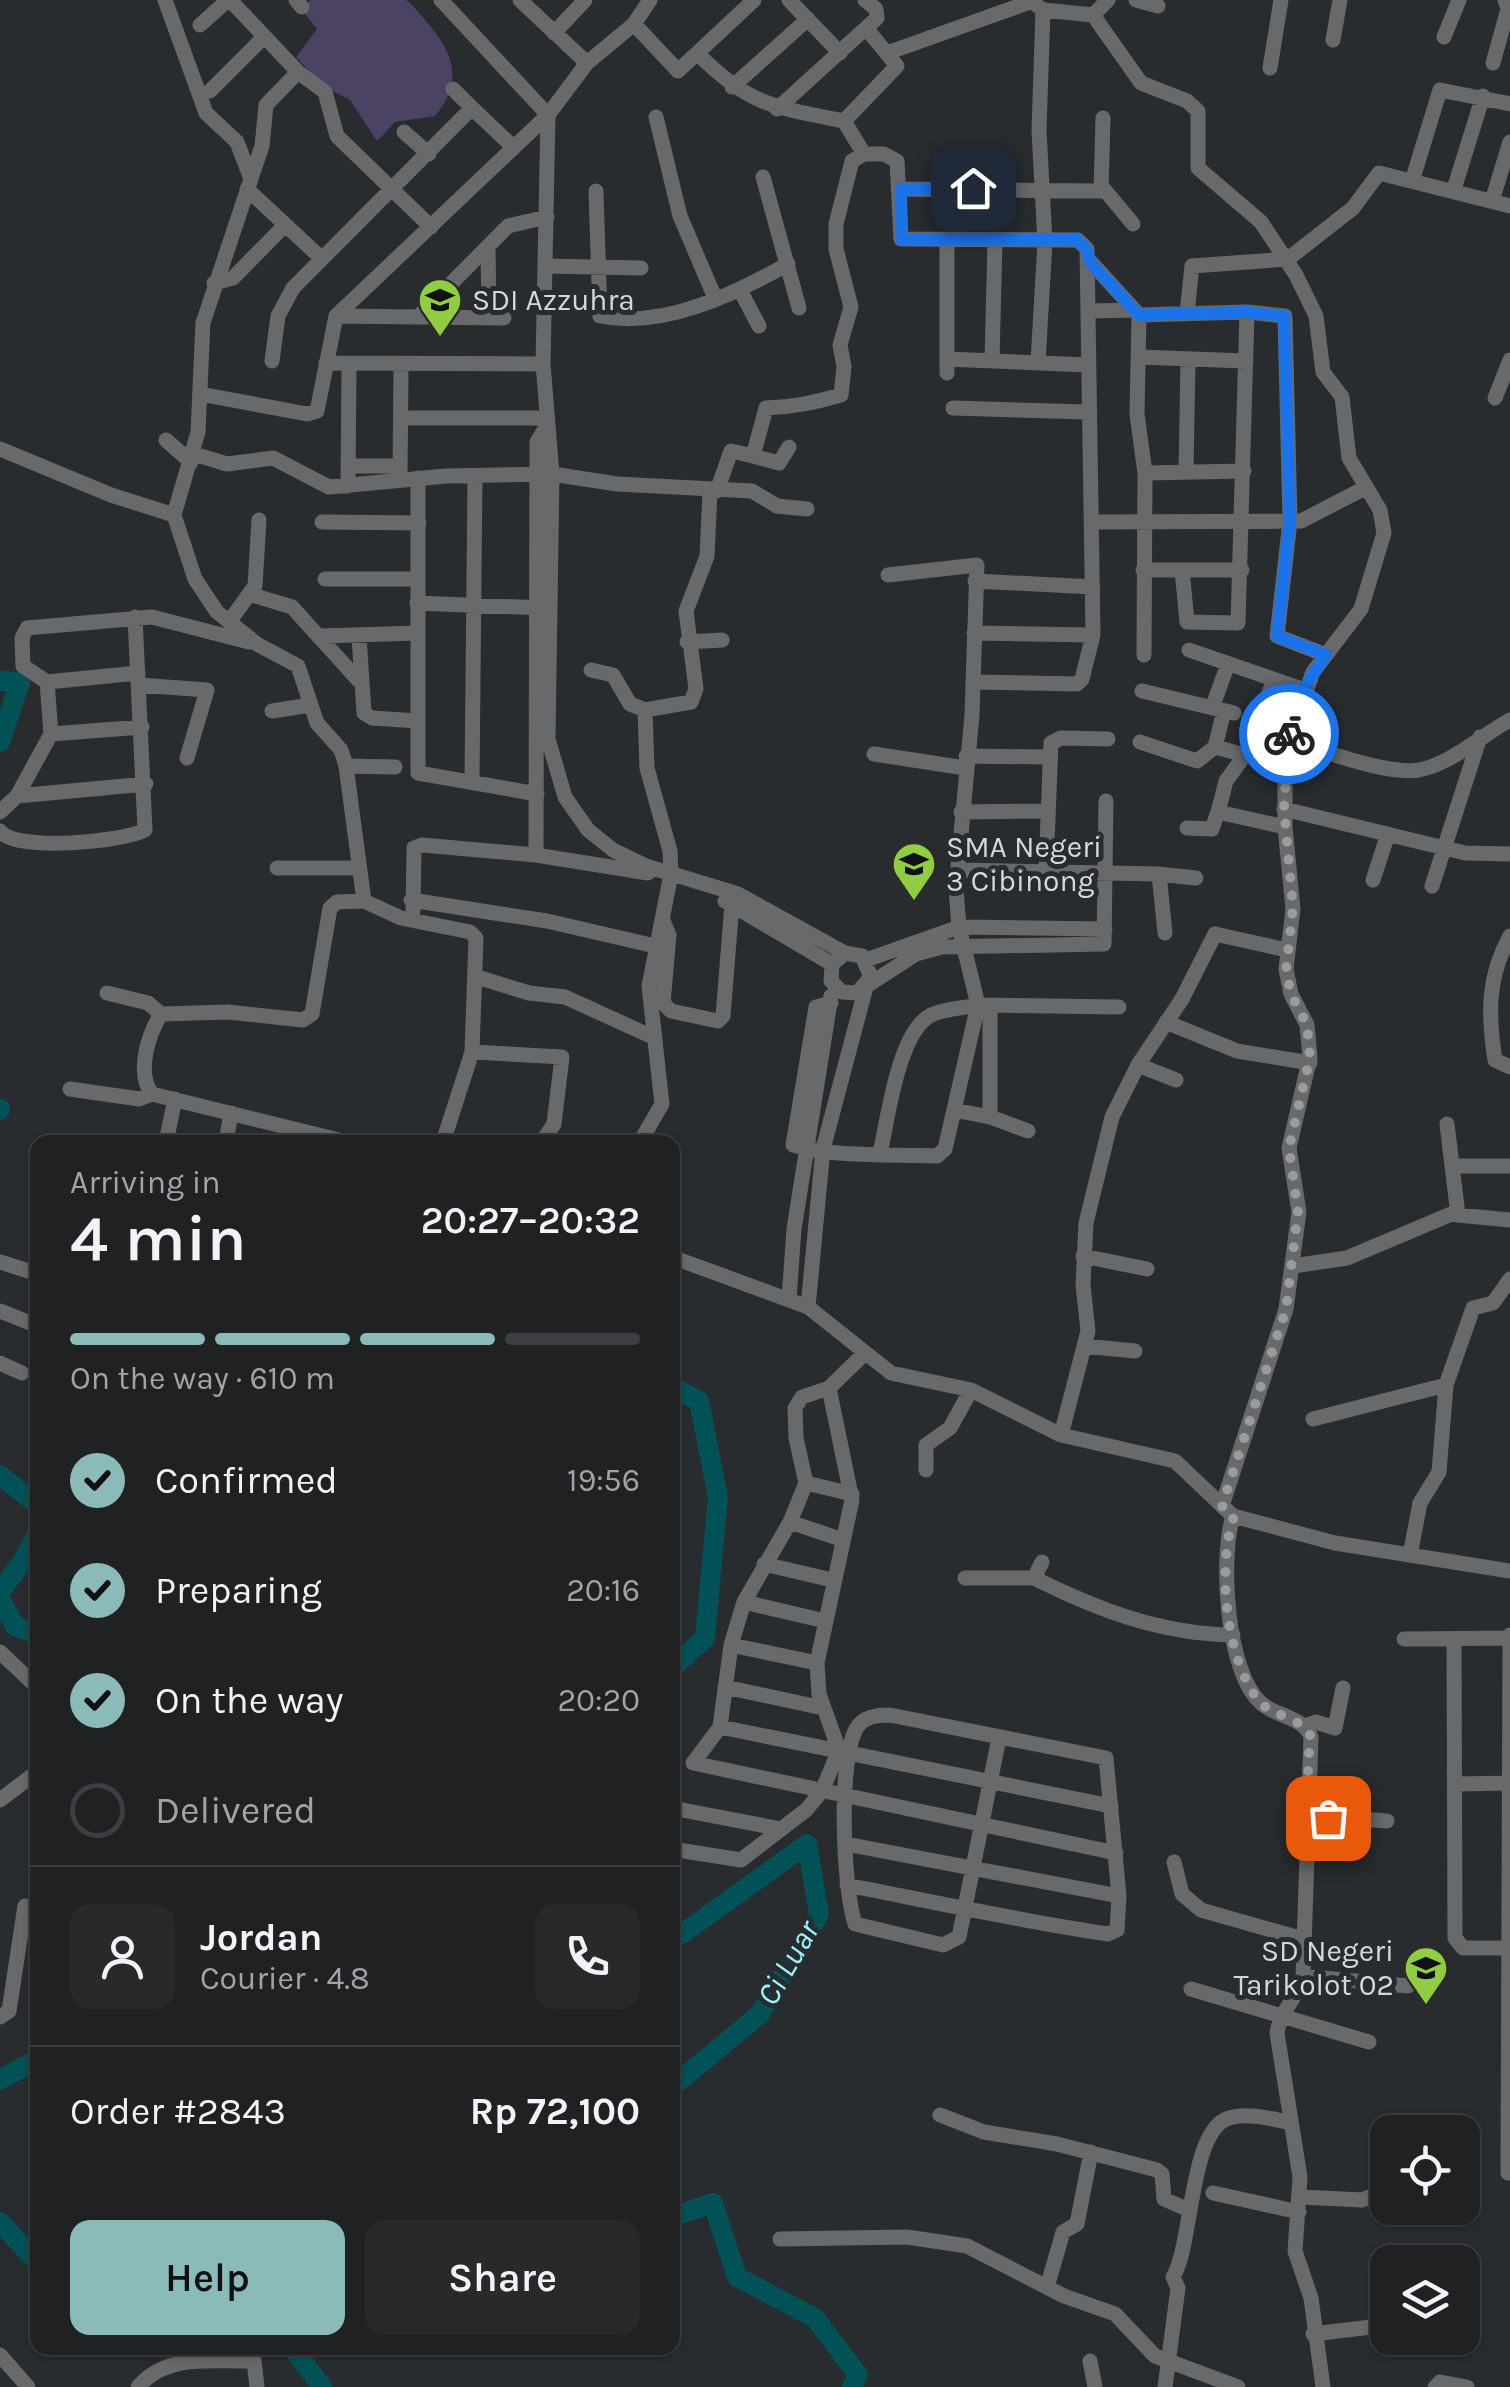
<!DOCTYPE html>
<html lang="en">
<head>
<meta charset="utf-8">
<style>
	:root { --surface:#1f2123; --page:#27292b; --text:#f1f3f6; --muted:#a1a3a6; --line:#3c3e41; --accent:#8bbbb9 }
	body { margin:0; font-family:Karla,sans-serif; background:var(--page); color:var(--text); height:100vh; display:flex; flex-direction:column; font-size:38px; white-space:nowrap }
	* { box-sizing:border-box; margin:0 }
	p { font-size:32px; color:var(--muted) }
	.icon { flex:none; width:55px; height:55px; fill:none; stroke:currentColor; stroke-width:2; stroke-linecap:round; stroke-linejoin:round }
	.map { position:relative; flex:1; overflow:hidden }
	.drawer { position:absolute; left:30px; top:1135px; width:650px; height:1220px; display:flex; flex-direction:column; background:var(--surface); border-radius:20px; box-shadow:0 2px 8px #0004,0 0 0 2px var(--line) }
	.drawer>* { flex:none }
	.tools { position:absolute; left:1370px; top:2115px; display:grid; gap:20px }
	.tools a { display:grid; place-items:center; width:110px; height:110px; border-radius:20px; background:var(--surface); box-shadow:0 2px 8px #0004,0 0 0 2px var(--line); font-size:50px }
	.pin { position:absolute; display:grid; place-items:center; width:85px; height:85px; color:#fff; margin:-42px; border-radius:20px; box-shadow:0 5px 15px #0006 }
	.courier { position:absolute; display:grid; place-items:center; width:100px; height:100px; margin:-50px; border:8px solid #1a73e8; border-radius:50%; background:#fff; color:#222; box-shadow:0 2px 12px #0007 }
	.head em { font-style:normal; font-weight:600 }
	.head div { display:flex; flex-direction:column-reverse }
	.head { display:flex; align-items:center; justify-content:space-between; height:170px; padding:0 40px }
	h1 { font-size:65px; font-weight:600; line-height:75px }
	.bar { display:grid; grid-template-columns:repeat(4,1fr); gap:15px 10px; align-content:center; height:120px; padding:0 40px }
	.bar i { height:12px; border-radius:8px; background:var(--line) }
	.bar .on { background:var(--accent) }
	.bar p { grid-column:span 4 }
	.line { display:flex; align-items:center; gap:25px; padding:0 40px; border-top:2px solid var(--line) }
	.line div { flex:1 }
	.round { display:grid; place-items:center; flex:none; width:105px; height:105px; border-radius:20px; background:var(--page) }
	ol { padding:0 40px; list-style:none }
	li { display:flex; align-items:center; gap:30px; height:110px }
	li p { margin-inline-start:auto }
	li .icon { padding:10px; border-radius:50%; background:var(--accent); color:#111; stroke-width:4 }
	li:last-child { color:var(--muted) }
	li i { width:55px; height:55px; border:5px solid var(--line); border-radius:50% }
	.cta { display:flex; gap:20px; margin-top:auto; padding:20px 40px }
	.cta a { flex:1; height:115px; border-radius:20px; background:var(--accent); color:#111; font-size:40px; font-weight:600; line-height:115px; text-align:center }
	.cta a+a { background:var(--page); color:var(--text) }
	.map>svg:first-child { display:block }
</style>
</head>
<body>
<div class="map">
<svg width="1510" height="2387" viewBox="0 0 1510 2387">
	<rect width="100%" height="100%" fill="#292c2f"/>
	<path fill="#4c4263" d="M311,0H406L412,5C444,41 472,72 435,116L395,122L377,141L350,100L325,87L296,57L317,29L301,9Z"/>
	<g fill="none" stroke-linecap="round" stroke-linejoin="round">
		<path stroke="#005257" stroke-width="20" d="M0,681L20,682L0,742
			M0,1109V1110
			M672,1387L699,1401L718,1497L705,1638L672,1668
			M0,1475L38,1505
			M0,1592L23,1561L38,1532
			M0,1599L15,1626L38,1635
			M672,1928L682,1934L807,1844L819,1914L760,2014L672,2087
			M0,2080L38,2059
			M672,2217L713,2203L737,2277L815,2318L858,2375L852,2387
			M0,2222L38,2263
			M293,2348L322,2387"/>
		<path stroke="#68696b" stroke-width="15" d="M165,0L206,113L237,142L251,179L203,323L198,432L174,515L195,579L217,612L257,644L298,666L317,723L341,750L346,766L364,901L401,918L470,932L476,938L472,1052L443,1142
			M230,0L298,72L325,92L337,136L431,227
			M296,0L302,7
			M441,0L548,115L543,364L552,474L548,739L565,797L588,830L613,850L646,866L738,894L845,953L862,956L871,977L857,993L842,992L831,981L832,964L845,953
			M520,0L587,63
			M789,0L840,53
			M1029,0L1043,10L1093,15L1141,83L1187,101L1198,111V168L1261,222L1296,275L1316,316L1323,372L1342,397L1349,458L1380,510L1384,533L1361,609L1313,672L1285,751V827L1293,909L1286,969L1291,994L1307,1025L1310,1057L1289,1148L1299,1212L1286,1309L1222,1506
			M1136,0L1158,6
			M1093,15L1108,0
			M634,24L650,0
			M200,25L228,0
			M554,33L585,0
			M1444,37L1459,0
			M1333,40L1340,0
			M887,53L1030,2
			M698,54C750,106 774,107 844,121L864,154H884L897,161L901,239L1078,240L1087,249L1093,635L1082,679L1077,684L973,682
			M1493,63L1508,9L1505,0
			M1270,68L1281,0
			M732,87L808,19
			M453,89L472,108
			M210,91L264,37
			M777,109L877,18L876,9L865,0
			M656,117L680,216L715,298
			M844,121L897,66L866,28
			M404,132L429,154
			M763,177L799,308
			M251,178L262,146L266,105L298,72
			M1413,178L1440,90L1510,104
			M1103,188L1133,224
			M247,189L321,258
			M901,189L1101,191L1103,118
			M1454,189L1483,96
			M596,191L600,316C662,329 733,295 788,264
			M1492,201L1510,142
			M488,248L489,318
			M1090,261L1139,315L1247,312L1285,316L1290,521L1277,636L1326,655
			M545,266L641,268
			M214,283L233,278L285,225
			M740,290L759,326
			M1091,311L1133,310
			M1187,313L1192,266L1288,259L1353,208L1379,173L1510,206
			M1139,315L1137,414L1145,473L1144,655
			M336,316L504,318
			M418,317L508,226L547,217
			M1139,357L1246,361
			M947,359L1089,365
			M272,361L278,316L293,288L472,108L512,146
			M992,361L995,241
			M1038,362L1045,242L1039,130L1043,10
			M326,363L543,364
			M947,373V241
			M200,394L307,414L317,411L336,316L548,115L587,63L634,24L678,71L754,0
			M1495,398L1510,360
			M953,408L1087,412
			M401,418H546
			M166,440L191,462
			M0,449L111,495L174,515
			M194,454L227,464L273,458L329,487L446,476L552,474L617,484L752,491L777,506L807,509
			M753,456L779,463L789,447
			M348,466H400
			M1186,472L1188,359
			M1145,473L1244,471
			M418,478V773L537,794
			M400,480L401,365
			M348,486L349,365
			M717,491L731,451L753,456L766,408C795,407 816,402 841,395L844,367L840,345L851,307L836,249V224L852,161L864,154
			M322,522L419,523
			M1094,522L1301,521L1365,488
			M1143,570H1242
			M1182,570L1187,622L1238,623L1247,312
			M888,575L977,565L972,715L956,889L959,927L978,1005L1119,1007
			M325,579H418
			M975,581L1093,587
			M249,594L292,607L361,683
			M417,603L543,608
			M229,622L255,586L259,520
			M974,633L1093,635
			M320,636L418,633
			M359,636L364,713L372,718L418,721
			M687,642L722,640
			M1189,650L1305,690
			M591,670L613,675L630,704L645,710L691,702L696,689L686,611L707,556L710,492
			M47,682L138,673
			M139,685L207,690L187,758
			M1142,691L1234,713
			M1212,708L1228,664
			M272,711L311,705
			M1260,713L1274,681
			M51,734L142,727
			M1287,740C1322,750 1385,775 1419,770C1451,764 1482,735 1510,720
			M1140,742L1197,761L1215,747L1245,755L1254,743L1285,751
			M1215,747L1224,711
			M874,754L965,768
			M966,756L1047,757
			M346,766L395,767
			M472,782L475,476
			M17,796L146,784
			M1284,809L1465,853L1510,854
			M0,812L17,796L51,734L47,682L23,666L22,638L27,628L152,617L249,642
			M961,812L1047,811
			M1218,812L1226,781L1245,755
			M1187,828L1212,829L1218,812L1285,827
			M0,831C15,852 123,842 145,830L135,617
			M536,855L537,442L546,427
			M277,868H359
			M1046,869L1051,743L1061,738L1108,739
			M959,870L1159,874L1165,933
			M1159,874L1196,878
			M1373,880L1388,834
			M1432,886L1480,737
			M411,900L547,921L655,946
			M725,901L832,964
			M413,912L414,848L422,845L536,855L648,873
			M663,921L669,935L663,1003L671,1011L718,1021L723,1016L732,904
			M1510,936C1487,977 1488,1015 1495,1060L1510,1067
			M866,960L959,927L1105,929
			M477,977L529,993L565,997L655,1038
			M868,985L916,954L942,947L1104,944L1106,801
			M107,993L148,1003L161,1014L228,1012L303,1020L312,1014L330,908L337,902L364,901
			M831,1003L816,1007L793,1145C837,1158 891,1154 937,1156L945,1149L978,1005C963,1008 944,1009 931,1015C898,1032 888,1119 880,1153
			M990,1005V1117L1028,1131
			M161,1014C148,1035 136,1073 152,1094L347,1142
			M1166,1022L1237,1051L1310,1063
			M472,1052L562,1057L554,1124L542,1142
			M1138,1065L1176,1080
			M70,1089L139,1099L152,1094
			M954,1110L990,1117
			M1447,1124L1458,1215L1510,1220
			M166,1142L175,1099
			M226,1142L231,1113
			M640,1142L662,1104L649,986L671,874L670,851L647,768L645,710
			M1452,1166H1510
			M1083,1256L1147,1269
			M672,1257L808,1307L891,1373L971,1390L1061,1435L1175,1461L1233,1516L1335,1543L1510,1571
			M0,1262L38,1274
			M1293,1266L1347,1258L1456,1212
			M789,1299L794,1229L831,996
			M808,1307L823,1149L866,987
			M0,1311L38,1326
			M1084,1346L1135,1351
			M0,1363L22,1373
			M829,1388L802,1397L795,1408L796,1438L806,1483L790,1522L744,1602L731,1645L720,1727L693,1763L1116,1853
			M1313,1419L1446,1385
			M1061,1435L1088,1331L1083,1285L1086,1223L1112,1117L1138,1065L1182,999L1215,934L1287,950
			M926,1470V1445L950,1428L971,1390
			M806,1483L852,1494
			M1233,1516C1220,1558 1226,1672 1261,1703C1276,1717 1303,1716 1311,1737L1303,1976C1298,1998 1280,2010 1277,2033L1300,2177L1295,2251L1311,2298L1323,2387
			M790,1522L843,1540
			M1410,1555L1420,1503L1439,1472L1446,1385L1473,1308L1493,1303L1510,1279
			M1042,1562L1034,1578C1098,1610 1161,1634 1233,1635
			M764,1564L832,1580
			M965,1578H1034
			M744,1602L825,1621
			M1404,1639L1510,1638
			M1454,1639L1455,1938L1463,1948H1510
			M731,1645L817,1663
			M0,1652L38,1688
			M725,1687L823,1708
			M1305,1726L1316,1722L1335,1728L1343,1688
			M720,1727L1111,1806
			M1455,1784L1510,1783
			M0,1800L38,1771
			M672,1808L781,1829
			M1306,1815L1387,1821
			M846,1844L1119,1896
			M672,1849L741,1860L806,1810L822,1791L839,1750L819,1694L817,1663L852,1500L829,1388L864,1354
			M1174,1862L1182,1894L1201,1910L1303,1939
			M847,1885C933,1902 1020,1921 1108,1934L1117,1930L1119,1896L1106,1758L890,1715C878,1715 863,1716 856,1729C838,1763 843,1887 855,1924L943,1945L959,1937L999,1738
			M1303,1976L1408,1986
			M1191,1989L1369,2042
			M0,2017L9,2011L25,1906
			M940,2115L984,2132L1057,2144L1157,2170L1162,2174L1164,2199L1189,2210
			M1508,2173L1510,1635
			M1213,2193L1299,2212
			M1301,2197L1362,2200L1384,2191
			M780,2239L907,2237L967,2246L1064,2296L1115,2314L1155,2356L1238,2387
			M1048,2284L1063,2232L1077,2224L1091,2152
			M1313,2334L1388,2325
			M0,2355L28,2387
			M1090,2361L1095,2387
			M138,2387C166,2353 213,2362 254,2361L257,2387
			M1165,2387L1178,2288L1173,2277C1193,2245 1189,2130 1229,2118C1248,2112 1272,2119 1291,2123
			M1435,2387L1440,2382L1467,2387"/>
	</g>
	<g fill="none" stroke-linecap="round" stroke-linejoin="round">
		<path stroke="#999c9e" stroke-width="10" stroke-dasharray="0 18" d="M1289,734L1284,808L1293,908L1286,970L1291,994L1307,1025L1310,1057L1289,1148L1298,1212L1286,1309L1222,1506L1234,1516C1217,1566 1225,1656 1258,1700C1270,1716 1298,1716 1310,1734L1306,1814L1328,1818"/>
		<path stroke="#1a73e8" stroke-width="12" d="M973,188L901,189L902,240H1078L1087,250L1090,262L1139,315L1247,312L1284,316L1290,520L1277,636L1326,655L1306,685L1289,734"/>
	</g>
	<defs>
		<g id="school-pin" transform="scale(2.25)"><path d="M0 17L-7.5 6A9.5 9.5 0 1 1 7.5 6Z" fill="#91cd40" stroke="#292c2f"/><path d="M0-5L7-2L0 1L-7-2ZM-4 1L0 2.5L4 1V4Q0 6-4 4Z" fill="#111"/></g>
	</defs>
	<g fill-rule="evenodd">
		<use href="#school-pin" x="440" y="300"/>
		<use href="#school-pin" x="914" y="864"/>
		<use href="#school-pin" x="1426" y="1968"/>
	</g>
	<g text-anchor="middle" dominant-baseline="central" stroke-width="10" stroke-linejoin="round" paint-order="stroke">
		<g font-size="30" fill="#d5d8da" stroke="#292c2f" text-anchor="start">
			<text x="472" y="300">SDI Azzuhra</text>
			<text x="946" y="847">SMA Negeri<tspan x="946" dy="34">3 Cibinong</tspan></text>
			<text x="1394" y="1951" text-anchor="end">SD Negeri<tspan x="1394" dy="34">Tarikolot 02</tspan></text>
		</g>
		<g font-size="32" font-style="italic" fill="#96f7ff" stroke="#292c2f">
			<text transform="translate(788 1963) rotate(-60)">Ci Luar</text>
		</g>
	</g>
</svg>
<div class="tools">
<a><svg class="icon" aria-label="locate" viewBox="0 0 24 24"><circle cx="12" cy="12" r="6"/><path d="M12 2v4M12 18v4M2 12h4M18 12h4"/></svg></a>
<a><svg class="icon" aria-label="layers" viewBox="0 0 24 24"><path d="M12 4l9 5-9 5-9-5zM3 14l9 5 9-5"/></svg></a>
</div>
<div class="pin" style="left:1328px;top:1818px;background:#ea580c"><svg class="icon" aria-label="bag" viewBox="0 0 24 24"><path d="M5 8h14l-1 12H6zM9 8a3 3 0 0 1 6 0"/></svg></div>
<div class="pin" style="left:973px;top:188px;background:#1f2937"><svg class="icon" aria-label="home" viewBox="0 0 24 24"><path d="M3 11l9-7 9 7M6 9v11h12V9"/></svg></div>
<div class="courier" style="left:1289px;top:734px"><svg class="icon" aria-label="bike" viewBox="0 0 24 24"><circle cx="6" cy="16" r="4"/><circle cx="18" cy="16" r="4"/><path d="M6 16l4-8h5l3 8M10 8l3 8H6M13 5h3"/></svg></div>
<section class="drawer">
<div class="head"><div><h1>4 min</h1><p>Arriving in</p></div><em>20:27–20:32</em></div>
<div class="bar"><i class="on"></i><i class="on"></i><i class="on"></i><i></i><p>On the way · 610 m</p></div>
<ol>
<li><svg class="icon" aria-label="check" viewBox="0 0 24 24"><path d="M5 12l5 5 9-10"/></svg>Confirmed<p>19:56</p></li>
<li><svg class="icon" aria-label="check" viewBox="0 0 24 24"><path d="M5 12l5 5 9-10"/></svg>Preparing<p>20:16</p></li>
<li><svg class="icon" aria-label="check" viewBox="0 0 24 24"><path d="M5 12l5 5 9-10"/></svg>On the way<p>20:20</p></li>
<li><i></i>Delivered</li>
</ol>
<div class="line" style="height:180px"><a class="round"><svg class="icon" aria-label="person" viewBox="0 0 24 24"><circle cx="12" cy="8" r="4"/><path d="M4 21q1-7 8-7t8 7"/></svg></a><div><b>Jordan</b><p>Courier · 4.8</p></div><a class="round"><svg class="icon" aria-label="phone" viewBox="0 0 24 24"><path d="M5 4h4l2 5-3 2q2 4 5 5l2-3 5 2v4C11 20 4 13 5 4z"/></svg></a></div>
<div class="line" style="height:130px"><div>Order #2843</div><b>Rp 72,100</b></div>
<div class="cta"><a>Help</a><a>Share</a></div>
</section>
</div>
</body>
</html>
